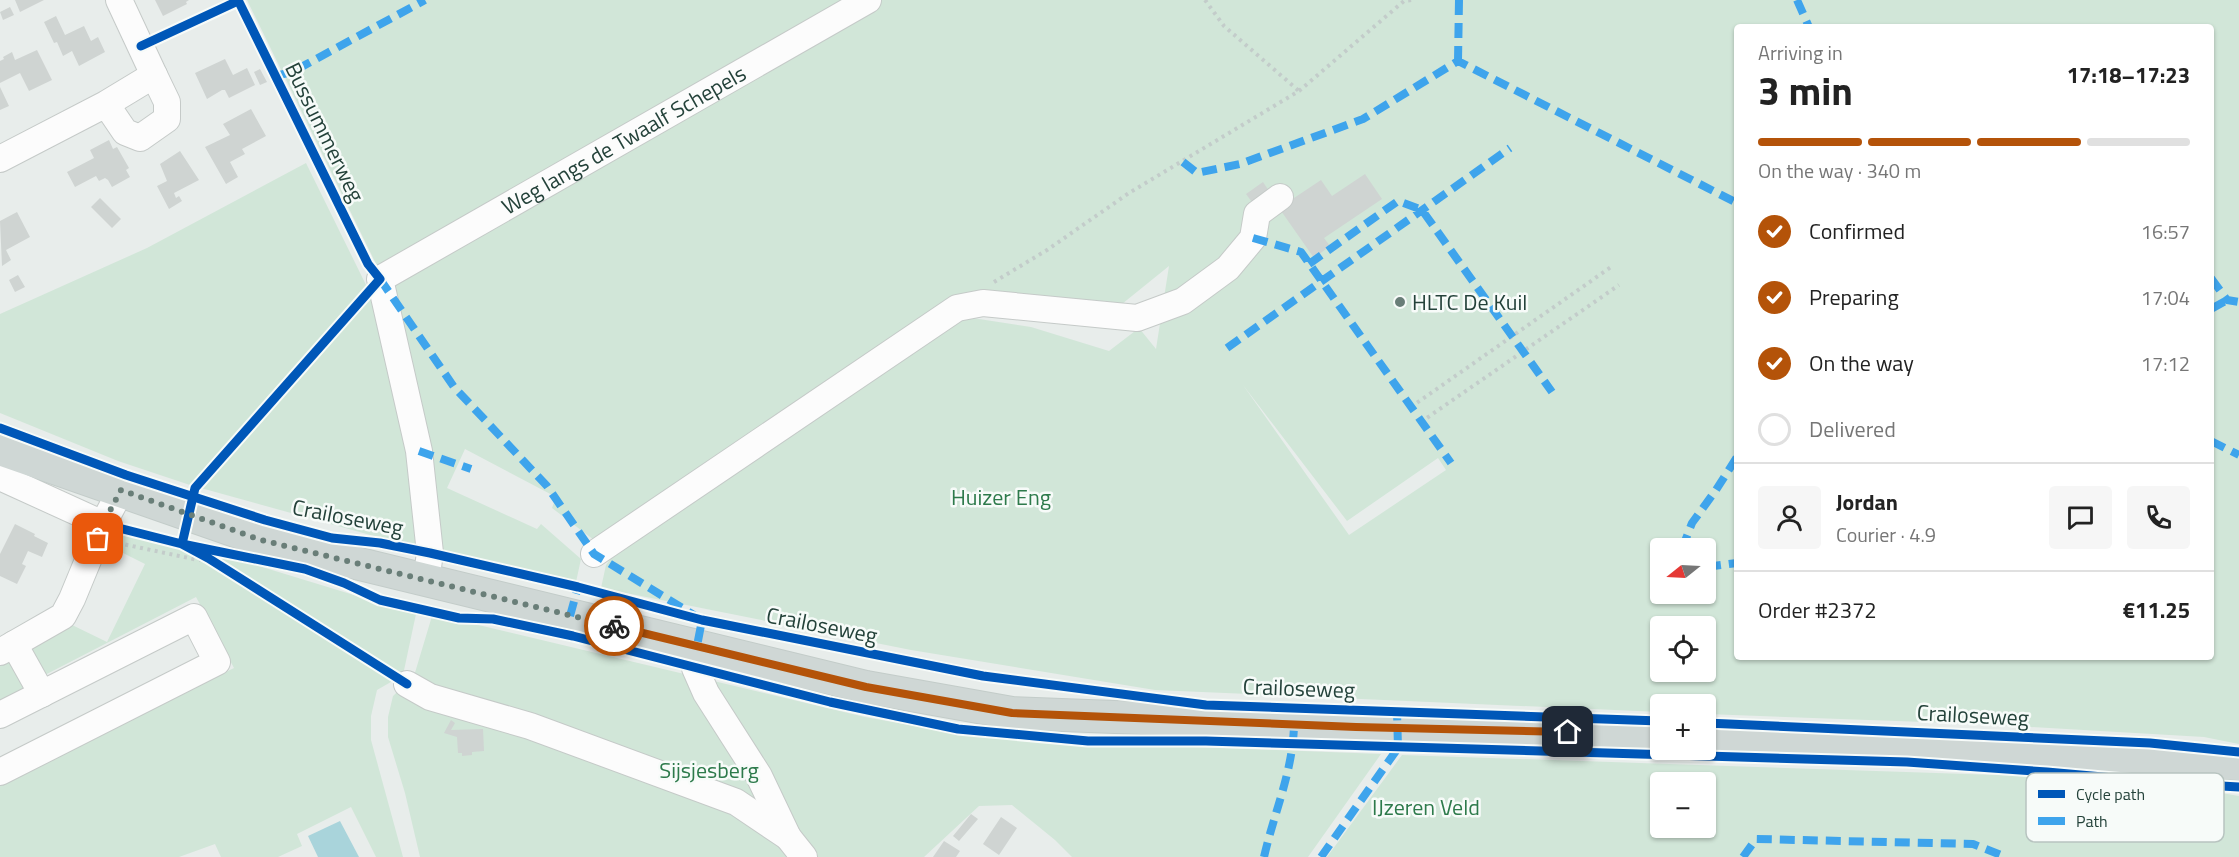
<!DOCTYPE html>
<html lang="en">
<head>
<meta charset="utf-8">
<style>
	:root { --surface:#fff; --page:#f6f6f6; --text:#222; --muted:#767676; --line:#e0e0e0; --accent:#b45309 }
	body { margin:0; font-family:"Titillium Web",sans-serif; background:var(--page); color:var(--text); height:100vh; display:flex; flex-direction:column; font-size:22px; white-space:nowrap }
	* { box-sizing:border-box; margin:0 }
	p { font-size:20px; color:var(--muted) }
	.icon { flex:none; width:33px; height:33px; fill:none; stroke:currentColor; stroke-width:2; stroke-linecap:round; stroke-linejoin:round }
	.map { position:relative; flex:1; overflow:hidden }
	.drawer { position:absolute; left:1734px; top:24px; width:480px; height:636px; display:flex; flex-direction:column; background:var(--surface); border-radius:6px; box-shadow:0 2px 4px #0004 }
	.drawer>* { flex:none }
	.needle { width:39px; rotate:252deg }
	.tools { position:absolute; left:1650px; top:538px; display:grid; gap:12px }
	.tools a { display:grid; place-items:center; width:66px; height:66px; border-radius:6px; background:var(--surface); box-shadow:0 2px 4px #0004; font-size:30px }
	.pin { position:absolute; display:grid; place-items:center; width:51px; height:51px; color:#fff; margin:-26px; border-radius:12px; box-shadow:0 3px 9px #0006 }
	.courier { position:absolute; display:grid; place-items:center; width:60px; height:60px; margin:-30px; border:4px solid #b45309; border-radius:50%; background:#fff; color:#222; box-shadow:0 2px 8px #0007 }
	.summary em { font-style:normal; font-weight:700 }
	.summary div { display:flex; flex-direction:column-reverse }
	.summary { display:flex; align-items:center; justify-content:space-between; height:102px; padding:0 24px }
	h1 { font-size:39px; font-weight:700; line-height:45px }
	.bar { display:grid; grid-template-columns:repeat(4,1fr); gap:9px 6px; align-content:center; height:72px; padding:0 24px }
	.bar i { height:8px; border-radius:4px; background:var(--line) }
	.bar .current { background:var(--accent) }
	.bar p { grid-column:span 4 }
	.line { display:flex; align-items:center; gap:15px; padding:0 24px; border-top:2px solid var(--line) }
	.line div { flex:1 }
	.round { display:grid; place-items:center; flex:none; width:63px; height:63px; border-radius:6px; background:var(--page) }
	ol { padding:0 24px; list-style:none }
	li { display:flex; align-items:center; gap:18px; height:66px }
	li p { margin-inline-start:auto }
	li .icon { padding:6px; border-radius:50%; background:var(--accent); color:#fff; stroke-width:4 }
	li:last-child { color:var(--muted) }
	li i { width:33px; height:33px; border:3px solid var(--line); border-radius:50% }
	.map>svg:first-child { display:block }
</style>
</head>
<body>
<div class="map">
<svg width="2239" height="857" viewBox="0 0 2239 857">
	<rect width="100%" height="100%" fill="#e8edeb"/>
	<path fill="#d1e6d8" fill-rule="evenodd" d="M247,0H2239V744L2204,737L1980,724L1706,714V705H1660V712L1155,690L911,650L601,588L606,565L614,554L966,317L1031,327L1109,351L1139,328L1156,349L1169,266L1122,304L978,293L594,540L552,508L556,497L465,449L447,488L537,529L541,524L581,559L576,582L410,546L190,485L118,461L0,413V314L147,248L306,163L368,289L379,270ZM1737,27H2211V657H1737ZM1243,385L1347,521L1438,458L1446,470L1349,535ZM1660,549H1706V594H1660ZM1660,627H1706V672H1660Z
		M120,535L223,555L416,614L403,675L377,690L371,716V740L403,857H376L351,807L297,834L302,846L278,857H221L215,844L179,857H0V783L234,668L196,597L41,677L26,650L44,642L68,619L70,624L107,642L145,564L109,546Z
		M432,616L466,622L865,717L970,736L1060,742L1381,754L1308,857H1072L1055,840L1012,805L979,806L924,857H420L405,793L388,737V717L393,696L414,676Z
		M12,656L29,682L22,690L0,701V662Z
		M1402,755L2144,780L2239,796V857H1327ZM1660,783H1706V828H1660Z"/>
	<path fill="#a9d4db" d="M340,821L359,857H318L308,836Z"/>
	<path fill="#cfd4d2" d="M15,0H44L20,12Z
		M155,0H189L186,2L187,4L163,16Z
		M10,7L14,15L3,20L0,12Z
		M56,16L65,35L84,26L91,41L98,37L105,52L79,66L72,51L63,56L57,42L54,43L44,22Z
		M37,50L52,80L29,91L20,73L0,83V61L4,59L3,57L12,52L15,60Z
		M225,59L233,75L247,68L255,85L229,98L225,90H222L207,99L195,73Z
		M260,69L267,82L260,85L254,72Z
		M0,87L9,106L0,110Z
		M251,109L266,136L242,149L245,154L230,162L238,177L226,184L205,147L230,135L223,124Z
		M109,140L113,149L117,147L129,168L126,170L130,177L112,187L108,180L105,178L99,181L96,176L75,187L67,172L94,158L90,150Z
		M180,151L199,180L174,193L176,198L179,196L182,201L169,209L157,186L167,181L160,164Z
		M1365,174L1382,199L1324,238L1330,246L1314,258L1279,208L1321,180L1332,196Z
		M1263,182L1273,197L1257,209L1246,194Z
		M100,198L121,219L112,228L91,207Z
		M17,212L30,237L6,250L11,260L2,266L0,221Z
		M18,275L25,287L15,292L9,280Z
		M15,524L35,534L34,536L48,543L42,557L28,551L22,564L26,566L17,584L0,576V554Z
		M451,720L455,723L451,730L483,729L484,751L472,752V755L462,756V753H458L457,737L444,733Z
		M971,814L978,819L959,841L953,836Z
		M1001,817L1017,828L999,855L983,844Z
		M944,841L960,851L956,857H933Z"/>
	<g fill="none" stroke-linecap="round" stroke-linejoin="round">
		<g stroke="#c5cac8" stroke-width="28">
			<g id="minor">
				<path d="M119,0L154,75"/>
				<path d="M0,159L106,104L154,75L167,102V119L140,138L125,132L106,104"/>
				<path d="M0,477L103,524"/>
				<path d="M594,554L957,308L983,303L1137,318L1183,301L1228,268L1253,238L1257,214L1280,197"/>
				<path id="s1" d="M426,581L430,553L419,451L380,279L868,0"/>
				<path d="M14,644L42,694"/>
				<path d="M697,646L695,668L706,693L759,776L788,837L804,857"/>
				<path d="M0,652L63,616L72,599L103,524L121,490"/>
				<path d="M407,684L430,697L530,726L736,802L788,837"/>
				<path d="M0,715L194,617L217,662L0,772"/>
			</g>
		</g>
		<g stroke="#c3ccc9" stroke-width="34">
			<path id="major" d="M0,449L261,540L866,687L1012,713L1475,731L1660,734
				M1706,734L2239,764"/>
		</g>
		<path stroke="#c3ccca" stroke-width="4" stroke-dasharray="3 4.5" stroke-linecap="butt" d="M1205,0L1224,26L1299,91
			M994,282L1047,250L1129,193L1299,91L1404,1L1412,0
			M1411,407L1611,267
			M1421,422L1619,285
			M118,543L198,560L208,558"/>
		<use href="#minor" stroke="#fcfcfc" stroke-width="26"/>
		<use href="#major" stroke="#cfd7d5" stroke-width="32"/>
		<path stroke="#3ea4ec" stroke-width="8" stroke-dasharray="15 8" stroke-linecap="butt" d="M1797,0L1809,27
			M1458,61L1459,0
			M275,76L292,72L425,0
			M1183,162L1197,173L1240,164L1363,119L1458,61L1737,203
			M1253,238L1301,252L1451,463
			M1309,264L1398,201L1422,210L1552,392
			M2211,278L2227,300L2239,302
			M380,279L454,387L547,486L594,554L702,620L697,646
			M2211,309L2227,300
			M1227,348L1510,148
			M2211,441L2239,455
			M419,451L471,469
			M1682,549L1692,523L1716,490L1737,457
			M1706,567L1737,563
			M570,616L578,587
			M1264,857C1274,813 1293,771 1294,725
			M1321,857L1398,748L1397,711
			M1743,857L1756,839L1973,844L2006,857"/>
		<g stroke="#f7fbf9" stroke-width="13">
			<path id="cycleway" d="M238,0L368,264L380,279L195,488L182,544L208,558L407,684
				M141,46L238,1
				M0,428L126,475L265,520L332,538L380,543L430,553L578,587L702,620L983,676L1206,705L1660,721
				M103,524L182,544L305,569L344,583L380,600L459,618L493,619L573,636L830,702L958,729L1088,741H1206L1907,762L2047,772L2170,783L2239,787
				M1706,723L2150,743L2239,752"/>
		</g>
		<use href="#cycleway" stroke="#0057b8" stroke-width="9"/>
	</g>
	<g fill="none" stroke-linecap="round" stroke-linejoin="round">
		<path stroke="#697e78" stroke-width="6" stroke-dasharray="0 10.8" d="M98,539L103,524L121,490L261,540L614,626"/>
		<path stroke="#b45309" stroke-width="8" d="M614,626L866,687L1012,713L1356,727L1568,732"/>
	</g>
	<circle fill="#697e78" stroke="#f7fbf9" stroke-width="2" cx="1400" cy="302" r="6"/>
	<g text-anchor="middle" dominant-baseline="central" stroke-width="5" stroke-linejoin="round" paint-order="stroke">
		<g font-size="22" fill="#24423a" stroke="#f7fbf9">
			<text transform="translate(325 132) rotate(64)">Bussummerweg</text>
			<text stroke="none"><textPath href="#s1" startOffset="588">Weg langs de Twaalf Schepels</textPath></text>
			<text transform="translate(348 517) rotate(11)">Crailoseweg</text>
			<text transform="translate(822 625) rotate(11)">Crailoseweg</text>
			<text transform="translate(1299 688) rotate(2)">Crailoseweg</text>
			<text transform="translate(1973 715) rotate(3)">Crailoseweg</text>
		</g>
		<g font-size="22" fill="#24423a" stroke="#f7fbf9" text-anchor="start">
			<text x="1412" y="302">HLTC De Kuil</text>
		</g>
		<g font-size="22" fill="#2d7a4b" stroke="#f7fbf9">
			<text x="1001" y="497">Huizer Eng</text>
			<text x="709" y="770">Sijsjesberg</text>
			<text x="1426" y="807">IJzeren Veld</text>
		</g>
	</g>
	<rect x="2026" y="773" width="198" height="69" rx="9" fill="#f7fbf9" stroke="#b8c4c0" stroke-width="1.5"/>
	<rect x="2038" y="790" width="27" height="8" fill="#0057b8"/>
	<rect x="2038" y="817" width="27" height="8" fill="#3ea4ec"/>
	<g font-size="16" fill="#24423a">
		<text x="2076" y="800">Cycle path</text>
		<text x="2076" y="827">Path</text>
	</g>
</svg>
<div class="tools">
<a><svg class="needle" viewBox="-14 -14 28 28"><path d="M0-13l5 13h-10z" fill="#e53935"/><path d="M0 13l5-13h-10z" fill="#767676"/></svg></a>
<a><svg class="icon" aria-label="locate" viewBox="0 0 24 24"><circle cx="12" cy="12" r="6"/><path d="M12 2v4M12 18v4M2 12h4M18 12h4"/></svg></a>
<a>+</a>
<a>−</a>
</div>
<div class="pin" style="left:98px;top:539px;background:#ea580c"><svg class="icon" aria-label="bag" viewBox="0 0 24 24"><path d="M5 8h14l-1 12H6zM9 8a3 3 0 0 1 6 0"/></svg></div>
<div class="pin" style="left:1568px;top:732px;background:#1f2937"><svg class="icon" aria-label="home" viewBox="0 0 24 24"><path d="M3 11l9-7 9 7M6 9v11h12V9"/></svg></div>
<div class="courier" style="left:614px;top:626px"><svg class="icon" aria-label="bike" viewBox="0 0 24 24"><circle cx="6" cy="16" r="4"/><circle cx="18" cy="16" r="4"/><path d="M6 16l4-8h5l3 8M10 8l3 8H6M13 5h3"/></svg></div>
<section class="drawer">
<div class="summary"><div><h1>3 min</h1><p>Arriving in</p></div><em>17:18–17:23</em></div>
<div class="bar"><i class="current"></i><i class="current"></i><i class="current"></i><i></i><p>On the way · 340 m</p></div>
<ol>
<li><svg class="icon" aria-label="check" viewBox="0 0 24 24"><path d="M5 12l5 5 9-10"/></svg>Confirmed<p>16:57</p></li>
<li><svg class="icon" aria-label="check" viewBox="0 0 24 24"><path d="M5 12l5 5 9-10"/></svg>Preparing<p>17:04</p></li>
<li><svg class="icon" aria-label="check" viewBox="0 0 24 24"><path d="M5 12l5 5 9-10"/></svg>On the way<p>17:12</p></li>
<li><i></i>Delivered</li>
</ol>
<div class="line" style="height:108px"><a class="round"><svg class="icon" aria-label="person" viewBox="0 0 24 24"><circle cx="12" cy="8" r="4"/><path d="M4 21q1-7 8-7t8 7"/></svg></a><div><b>Jordan</b><p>Courier · 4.9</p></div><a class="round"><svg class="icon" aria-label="chat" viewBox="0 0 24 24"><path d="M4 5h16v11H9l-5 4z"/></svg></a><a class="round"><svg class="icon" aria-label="phone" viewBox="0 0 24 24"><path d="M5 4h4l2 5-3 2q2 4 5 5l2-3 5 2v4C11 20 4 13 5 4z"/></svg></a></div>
<div class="line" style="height:78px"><div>Order #2372</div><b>€11.25</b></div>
</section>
</div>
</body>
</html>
